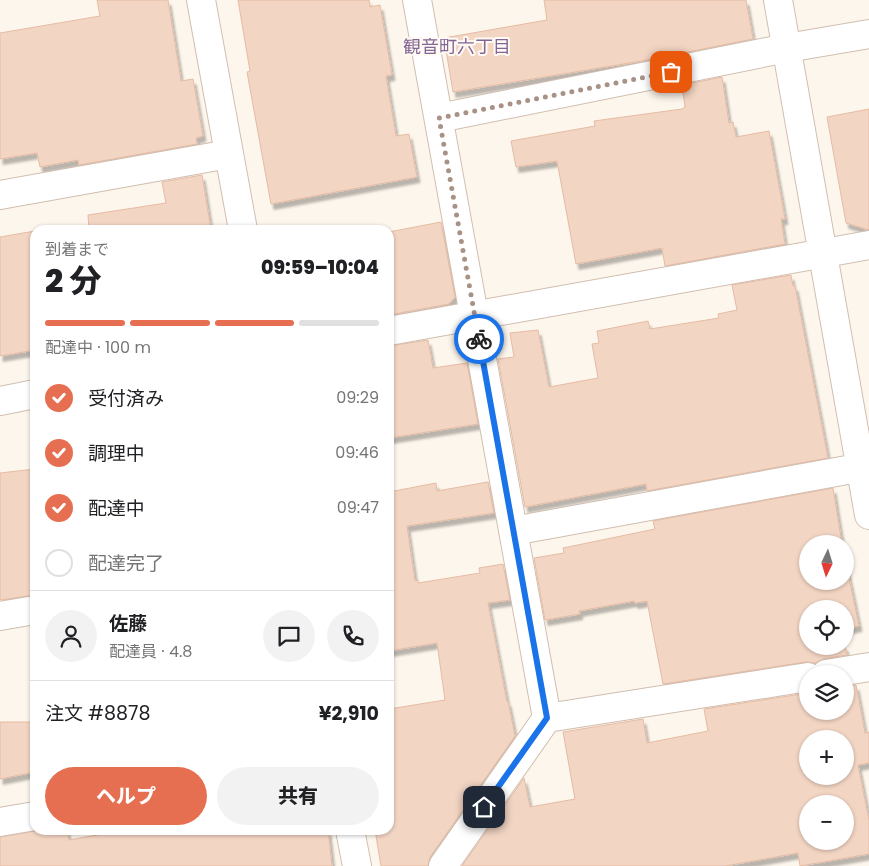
<!DOCTYPE html>
<html lang="ja">
<head>
<meta charset="utf-8">
<style>
	:root { --surface:#fff; --page:#f2f2f2; --text:#202124; --muted:#757577; --line:#e0e0e0; --accent:#e76f51 }
	body { margin:0; font-family:Poppins,"Noto Sans JP",sans-serif; background:var(--page); color:var(--text); height:100vh; display:flex; flex-direction:column; font-size:19px; white-space:nowrap }
	* { box-sizing:border-box; margin:0 }
	p { font-size:16px; color:var(--muted) }
	.icon { flex:none; width:28px; height:28px; fill:none; stroke:currentColor; stroke-width:2; stroke-linecap:round; stroke-linejoin:round }
	.map { position:relative; flex:1; overflow:hidden }
	.panel { position:absolute; left:30px; top:225px; width:364px; height:610px; display:flex; flex-direction:column; background:var(--surface); border-radius:15px; box-shadow:0 1px 4px #0004 }
	.panel>* { flex:none }
	.needle { width:32px; rotate:184deg }
	.tools { position:absolute; left:799px; top:535px; display:grid; gap:10px }
	.tools a { display:grid; place-items:center; width:55px; height:55px; border-radius:50%; background:var(--surface); box-shadow:0 1px 4px #0004; font-size:25px }
	.pin { position:absolute; display:grid; place-items:center; width:42px; height:42px; color:#fff; margin:-21px; border-radius:10px; box-shadow:0 2px 8px #0006 }
	.courier { position:absolute; display:grid; place-items:center; width:50px; height:50px; margin:-25px; border:4px solid #1a73e8; border-radius:50%; background:#fff; color:#222; box-shadow:0 1px 6px #0007 }
	.headline em { font-style:normal; font-weight:800 }
	.headline div { display:flex; flex-direction:column-reverse }
	.headline { display:flex; align-items:center; justify-content:space-between; height:85px; padding:0 15px }
	h1 { font-size:32px; font-weight:800; line-height:38px }
	.bar { display:grid; grid-template-columns:repeat(4,1fr); gap:8px 5px; align-content:center; height:60px; padding:0 15px }
	.bar i { height:6px; border-radius:4px; background:var(--line) }
	.bar .on { background:var(--accent) }
	.bar p { grid-column:span 4 }
	.line { display:flex; align-items:center; gap:12px; padding:0 15px; border-top:1px solid var(--line) }
	.line div { flex:1 }
	.round { display:grid; place-items:center; flex:none; width:52px; height:52px; border-radius:26px; background:var(--page) }
	ol { padding:0 15px; list-style:none }
	li { display:flex; align-items:center; gap:15px; height:55px }
	li p { margin-inline-start:auto }
	li .icon { padding:5px; border-radius:50%; background:var(--accent); color:#fff; stroke-width:4 }
	li:last-child { color:var(--muted) }
	li i { width:28px; height:28px; border:2px solid var(--line); border-radius:50% }
	.action { display:flex; gap:10px; margin-top:auto; padding:10px 15px }
	.action a { flex:1; height:58px; border-radius:30px; background:var(--accent); color:#fff; font-size:20px; font-weight:800; line-height:58px; text-align:center }
	.action a+a { background:var(--page); color:var(--text) }
	.map>svg:first-child { display:block }
</style>
</head>
<body>
<div class="map">
<svg width="869" height="866" viewBox="0 0 869 866">
	<defs>
		<filter id="shadow"><feDropShadow dx="3" dy="5.5" stdDeviation="1" flood-color="#0004"/></filter>
	</defs>
	<rect width="100%" height="100%" fill="#fdf6ec"/>
	<path fill="#f3d5c3" stroke="#e6bba3" fill-rule="evenodd" filter="url(#shadow)" d="M97,0H168L181,81L193,79L203,136L196,138L197,144L79,165L78,160L40,167L37,153L0,159V33L100,16Z
		M238,0H369L370,7L380,5L392,75L386,76L396,136L409,134L417,177L271,204L247,72L250,71Z
		M544,0H746L753,39L642,61L453,92L444,38L547,20Z
		M722,77L729,123L733,122L736,137L769,131L785,219H781L785,244L665,266L662,248L576,264L557,161L516,167L511,141L595,126L594,121L682,109L685,107L682,85Z
		M869,109V230L846,223L827,117Z
		M202,175L211,230H89L88,215L166,203L162,182Z
		M441,222L455,297L449,304L389,315V232Z
		M35,231V350L0,356V237Z
		M791,275L793,286H795L828,458L647,491L646,484L525,507L498,359L514,357L510,333L538,330L549,387L598,378L592,344L599,343L597,331L648,321L650,329L719,318L718,314L737,310L732,285Z
		M428,340L433,368L467,363L478,424L389,438V346Z
		M35,469V595L0,600V473Z
		M488,482L494,513L407,526L415,581L418,580V583L480,573L479,568L503,564L510,600L488,603L507,702L508,701L515,736L430,857L428,866H381L375,830H389V709L445,700L437,643L389,651V492L436,483L437,491Z
		M833,488L842,544H808V581H845V559L859,626L845,629V609H808V646H845L847,655L823,659L815,663L806,662L663,684L647,601L635,603L634,601L579,611L580,614L545,620L534,558L564,553L563,548L655,529L653,521Z
		M856,685L865,733L869,732V763L858,765L869,820V854L800,866L798,853L725,866H462L524,778L530,807L575,799L563,732L643,719L647,743L708,731L704,709L808,693V711H845V687ZM808,739H845V776H808ZM808,804H845V841H808Z
		M0,722H35V772L0,779Z
		M41,830H67L69,840L125,830H328L332,866H0V837Z"/>
	<g fill="none" stroke-linecap="round" stroke-linejoin="round">
		<g stroke="#d1beb0" stroke-width="30">
			<path id="minor" d="M201,0L243,230
				M417,0L547,718
				M439,118L787,48L869,34
				M0,195L229,154
				M389,331L869,245
				M0,401L35,394
				M513,531L869,466
				M0,616L35,610
				M826,674L869,667
				M0,822L35,816
				M350,830L357,866
				M443,866L547,718L808,677"/>
		</g>
		<g stroke="#d1beb0" stroke-width="30">
			<path id="tertiary" d="M778,0L869,515"/>
		</g>
		<use href="#minor" stroke="#fff" stroke-width="28"/>
		<use href="#tertiary" stroke="#fff" stroke-width="28"/>
	</g>
	<g fill="none" stroke-linecap="round" stroke-linejoin="round">
		<path stroke="#a89285" stroke-width="5" stroke-dasharray="0 9" d="M479,339L439,118L671,72"/>
		<path stroke="#1a73e8" stroke-width="6" d="M479,339L547,718L484,807"/>
	</g>
	<g text-anchor="middle" dominant-baseline="central" stroke-width="4" stroke-linejoin="round" paint-order="stroke">
		<g font-size="18" fill="#846695" stroke="#fffaf3">
			<text x="457" y="46">観音町六丁目</text>
		</g>
	</g>
</svg>
<div class="tools">
<a><svg class="needle" viewBox="-14 -14 28 28"><path d="M0-13l5 13h-10z" fill="#e53935"/><path d="M0 13l5-13h-10z" fill="#757577"/></svg></a>
<a><svg class="icon" aria-label="locate" viewBox="0 0 24 24"><circle cx="12" cy="12" r="6"/><path d="M12 2v4M12 18v4M2 12h4M18 12h4"/></svg></a>
<a><svg class="icon" aria-label="layers" viewBox="0 0 24 24"><path d="M12 4l9 5-9 5-9-5zM3 14l9 5 9-5"/></svg></a>
<a>+</a>
<a>−</a>
</div>
<div class="pin" style="left:671px;top:72px;background:#ea580c"><svg class="icon" aria-label="bag" viewBox="0 0 24 24"><path d="M5 8h14l-1 12H6zM9 8a3 3 0 0 1 6 0"/></svg></div>
<div class="pin" style="left:484px;top:807px;background:#1f2937"><svg class="icon" aria-label="home" viewBox="0 0 24 24"><path d="M3 11l9-7 9 7M6 9v11h12V9"/></svg></div>
<div class="courier" style="left:479px;top:339px"><svg class="icon" aria-label="bike" viewBox="0 0 24 24"><circle cx="6" cy="16" r="4"/><circle cx="18" cy="16" r="4"/><path d="M6 16l4-8h5l3 8M10 8l3 8H6M13 5h3"/></svg></div>
<section class="panel">
<div class="headline"><div><h1>2 分</h1><p>到着まで</p></div><em>09:59–10:04</em></div>
<div class="bar"><i class="on"></i><i class="on"></i><i class="on"></i><i></i><p>配達中 · 100 m</p></div>
<ol>
<li><svg class="icon" aria-label="check" viewBox="0 0 24 24"><path d="M5 12l5 5 9-10"/></svg>受付済み<p>09:29</p></li>
<li><svg class="icon" aria-label="check" viewBox="0 0 24 24"><path d="M5 12l5 5 9-10"/></svg>調理中<p>09:46</p></li>
<li><svg class="icon" aria-label="check" viewBox="0 0 24 24"><path d="M5 12l5 5 9-10"/></svg>配達中<p>09:47</p></li>
<li><i></i>配達完了</li>
</ol>
<div class="line" style="height:90px"><a class="round"><svg class="icon" aria-label="person" viewBox="0 0 24 24"><circle cx="12" cy="8" r="4"/><path d="M4 21q1-7 8-7t8 7"/></svg></a><div><b>佐藤</b><p>配達員 · 4.8</p></div><a class="round"><svg class="icon" aria-label="chat" viewBox="0 0 24 24"><path d="M4 5h16v11H9l-5 4z"/></svg></a><a class="round"><svg class="icon" aria-label="phone" viewBox="0 0 24 24"><path d="M5 4h4l2 5-3 2q2 4 5 5l2-3 5 2v4C11 20 4 13 5 4z"/></svg></a></div>
<div class="line" style="height:65px"><div>注文 #8878</div><b>¥2,910</b></div>
<div class="action"><a>ヘルプ</a><a>共有</a></div>
</section>
</div>
</body>
</html>
